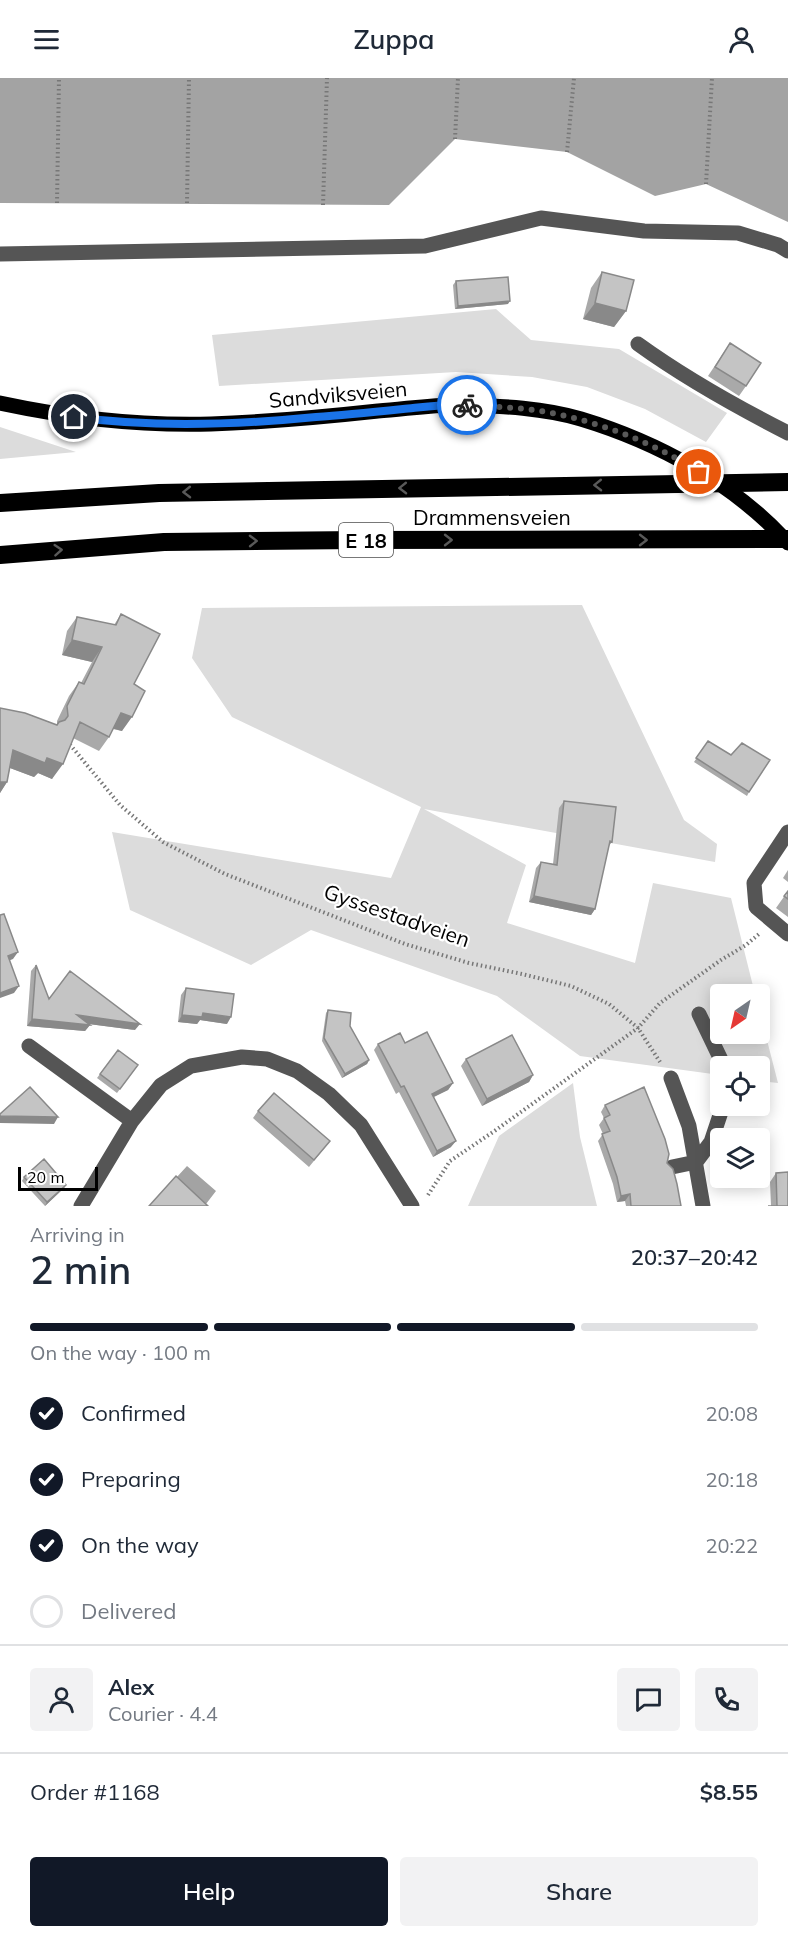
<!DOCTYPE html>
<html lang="en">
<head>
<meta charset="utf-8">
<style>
	:root { --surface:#fff; --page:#f2f2f3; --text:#1f2937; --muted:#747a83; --line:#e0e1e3; --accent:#111827 }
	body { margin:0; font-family:Mulish,sans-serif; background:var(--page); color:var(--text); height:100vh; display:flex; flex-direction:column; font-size:22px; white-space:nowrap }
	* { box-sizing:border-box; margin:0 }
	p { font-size:20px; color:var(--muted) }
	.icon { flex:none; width:33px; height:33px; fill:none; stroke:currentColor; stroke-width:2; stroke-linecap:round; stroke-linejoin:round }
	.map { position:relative; height:1128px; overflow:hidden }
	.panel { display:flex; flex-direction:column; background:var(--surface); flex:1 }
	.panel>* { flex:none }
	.needle { width:39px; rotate:214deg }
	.buttons { position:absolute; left:710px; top:906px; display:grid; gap:12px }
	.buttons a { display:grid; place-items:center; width:60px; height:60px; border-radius:6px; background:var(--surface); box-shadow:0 3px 15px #0003; font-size:30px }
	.scale { position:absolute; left:18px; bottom:15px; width:80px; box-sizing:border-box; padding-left:6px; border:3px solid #000; border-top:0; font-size:16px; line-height:21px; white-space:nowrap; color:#000; -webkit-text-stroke:4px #fff; paint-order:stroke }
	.pin { position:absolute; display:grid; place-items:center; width:51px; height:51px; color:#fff; margin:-26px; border:3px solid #fff; border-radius:50%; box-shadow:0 2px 6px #0007 }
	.courier { position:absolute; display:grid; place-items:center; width:60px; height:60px; margin:-30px; border:4px solid #1a73e8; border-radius:50%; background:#fff; color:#222; box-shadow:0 2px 8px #0007 }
	.summary em { font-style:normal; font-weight:600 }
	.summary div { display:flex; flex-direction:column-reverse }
	.summary { display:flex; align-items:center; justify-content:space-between; height:102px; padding:0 30px }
	h1 { font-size:39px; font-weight:600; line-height:45px }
	.bar { display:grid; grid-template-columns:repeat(4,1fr); gap:9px 6px; align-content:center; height:72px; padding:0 30px }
	.bar i { height:8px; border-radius:4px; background:var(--line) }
	.bar .active { background:var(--accent) }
	.bar p { grid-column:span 4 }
	.line { display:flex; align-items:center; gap:15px; padding:0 30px; border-top:2px solid var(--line) }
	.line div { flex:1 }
	.round { display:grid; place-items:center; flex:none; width:63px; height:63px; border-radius:6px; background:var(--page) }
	ol { padding:0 30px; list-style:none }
	li { display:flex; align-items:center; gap:18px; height:66px }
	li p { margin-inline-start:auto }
	li .icon { padding:6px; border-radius:50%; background:var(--accent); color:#fff; stroke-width:4 }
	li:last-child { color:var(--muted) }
	li i { width:33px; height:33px; border:3px solid var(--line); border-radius:50% }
	.action { display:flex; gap:12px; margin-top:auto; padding:12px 30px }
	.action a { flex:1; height:69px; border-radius:6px; background:var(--accent); color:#fff; font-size:24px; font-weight:600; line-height:69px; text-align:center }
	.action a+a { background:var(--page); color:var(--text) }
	header { display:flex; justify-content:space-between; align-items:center; height:78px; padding:0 30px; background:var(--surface); font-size:27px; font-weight:600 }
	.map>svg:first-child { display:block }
</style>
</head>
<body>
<header><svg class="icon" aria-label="menu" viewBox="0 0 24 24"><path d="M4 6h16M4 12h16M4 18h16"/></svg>Zuppa<svg class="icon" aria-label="person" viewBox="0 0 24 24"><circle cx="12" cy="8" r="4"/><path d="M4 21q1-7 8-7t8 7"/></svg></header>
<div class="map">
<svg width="788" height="1128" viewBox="0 0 788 1128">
	<rect width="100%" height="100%" fill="#fff"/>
	<path fill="#dcdcdc" d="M496,231L531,262L619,271L727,335L706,364L645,331L587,309L532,299L456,294L219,308L212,257Z
		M0,349L76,374L0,381Z
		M582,527L684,742L717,766L715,784L424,731L526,787L507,845L635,885L653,805L731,820L755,916H720V956H759V931L778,1005L759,1003V988H720V997L580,978L497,918L311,852L251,887L130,832L112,754L391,800L421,729L232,639L192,580L202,530Z
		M573,1005L580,1059L597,1128H468L499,1058Z"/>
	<path fill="#a3a3a3" d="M0,0H788V144L706,106L655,118L567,74L455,61L389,127L0,125Z
		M187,1088L216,1113L206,1126L176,1100Z"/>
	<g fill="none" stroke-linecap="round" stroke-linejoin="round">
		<path stroke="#777" stroke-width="4" stroke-dasharray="1.5 3" stroke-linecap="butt" d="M455,61L458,0
			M567,74L574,0
			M706,106L712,0
			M57,125L59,0
			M187,125L189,0
			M323,127L327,0
			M67,663L120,727L163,764L225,796L405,866L469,885L522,896L571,908L609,926L638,950L660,984
			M428,1117L450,1083L493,1054L638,950L660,925L721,882L746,867L759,856"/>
		<path stroke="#555" stroke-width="15" d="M0,176L425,168L541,140L644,153L738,155L778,167L788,173
			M638,266C685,300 737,329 788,355
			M788,754L754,805L756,829L788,856
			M699,936L724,988
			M29,968L132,1043
			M671,1000L689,1048L703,1128
			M672,1089L696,1084L711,1064L723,1028
			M81,1128L132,1043L161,1007L191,988L242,979L267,981L297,993L329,1016L361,1047L412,1128"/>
		<path stroke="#000" stroke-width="15" d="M0,325C70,340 140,348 211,346C267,344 323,339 378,333C407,331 435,326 464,327C502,328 544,330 581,341C657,364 734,405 788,465"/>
		<path stroke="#000" stroke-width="18" d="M0,425L159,415L788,404
			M0,477L164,464L359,462L788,461"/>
	</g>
	<path fill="#a9a9a9" d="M602,194L626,233L614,249L583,241L591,210Z
		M456,203L508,226L455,231L453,207Z
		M730,265L746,308L739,318L708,298Z
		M121,536L134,606L122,653L113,651L109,659L99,673L73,660L52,701L38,695L34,699L10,690L7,704L0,715V630L57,647V643L69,618L79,604L81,605L92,584L62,577L67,553L77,539L114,547Z
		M708,663L731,677L749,714L747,718L694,684Z
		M564,723L612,764L608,769L595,831L591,837L529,824L536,790L541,784L553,786L559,730Z
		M788,792V804L783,800Z
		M788,813V839L776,830Z
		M36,887L49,921L135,952L89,946L90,947L85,953L27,948L31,893Z
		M186,910L227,946L200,942L197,946L178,944L181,917Z
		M328,932L350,948L369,982L367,986L342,1000L322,963L326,935Z
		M405,965L453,1005L448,1012L434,1019L451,1069L433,1079L399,1014L396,1016L374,972L378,966Z
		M118,972L138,987L117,1015L97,1000Z
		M466,981L533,997L529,1004L482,1028L461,988Z
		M605,1027L667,1085L681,1128H626L625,1123L617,1124L613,1106L598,1063L603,1056L599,1047L604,1040L601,1034Z
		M258,1033L330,1063L309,1089L253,1040Z
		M776,1095L788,1128H771L770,1104Z
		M24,1099L66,1107L64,1110L45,1128L22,1103Z"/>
	<path fill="#898989" d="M510,223L508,226L455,231L458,228Z
		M595,225L626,233L614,249L583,241Z
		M72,562L102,569L92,584L62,577Z
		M121,635L132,639L122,653L111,650Z
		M13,672L47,680L63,686L52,701L38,695L34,699L2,687Z
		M0,704H7L0,715Z
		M534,818L595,831L591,837L529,824Z
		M18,874L13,881L3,885L8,878Z
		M19,908L14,915L0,920V915Z
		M203,935L231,939L227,946L200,942L197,946L178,944L182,937Z
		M77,937L140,946L135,952L73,944Z
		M32,941L90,947L85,953L27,948Z
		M369,982L367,986L342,1000L345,996Z
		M533,997L529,1004L482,1028L487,1021Z
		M453,1005L448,1012L427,1022L432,1016Z
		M0,1038L58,1039L54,1046L0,1045Z
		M456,1063L451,1069L433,1079L437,1073Z
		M66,1107L64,1110L45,1128L47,1124Z
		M630,1116L625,1123L617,1124L621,1118Z"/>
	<path fill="#c4c4c4" stroke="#898989" stroke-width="1.5" d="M602,194L634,202L626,233L595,225Z
		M508,199L510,223L458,228L456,203Z
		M730,265L761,285L746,308L715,289Z
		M121,536L160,556L134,606L145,613L132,639L121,635L109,659L80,644L63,686L47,680L45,685L13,672L7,704H0V630L25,635L57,647L59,644L65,642L68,638L67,628L79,604L84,606L102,569L72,562L77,539L116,547Z
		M708,663L731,677L742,665L770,682L749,714L696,680Z
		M564,723L616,729L612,764L610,763L595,831L534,818L541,784L557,787Z
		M788,813V821L784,818Z
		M4,836L18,874L8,878L19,908L0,915V837Z
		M36,887L49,921L70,893L140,946L77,937L90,947L32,941Z
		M186,910L234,916L231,939L203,935L202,939L182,937Z
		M328,932L351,935L350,948L369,982L345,996L324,960Z
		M427,954L453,1005L432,1016L456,1063L437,1073L404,1008L401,1009L378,966L400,955L405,965Z
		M512,957L533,997L487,1021L466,981Z
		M118,972L138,987L120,1011L100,996Z
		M30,1009L58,1039L0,1038V1036Z
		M644,1009L665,1061L669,1076L667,1085L673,1091L677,1106L681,1128H631L630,1116L621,1118L617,1099L602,1056L610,1053L604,1040L610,1037L605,1027Z
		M274,1015L330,1063L314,1082L258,1033Z
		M44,1081L66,1107L47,1124L24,1099Z
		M788,1094V1128H768H777L776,1095Z
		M176,1098L208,1128H149Z"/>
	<defs><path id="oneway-chevron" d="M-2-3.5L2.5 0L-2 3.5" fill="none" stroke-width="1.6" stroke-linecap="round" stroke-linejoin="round" transform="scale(1.5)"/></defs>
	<g stroke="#595959">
		<use href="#oneway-chevron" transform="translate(598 407) rotate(179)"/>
		<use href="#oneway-chevron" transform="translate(403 410) rotate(179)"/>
		<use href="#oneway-chevron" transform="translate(187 414) rotate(179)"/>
		<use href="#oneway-chevron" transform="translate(448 462)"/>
		<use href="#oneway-chevron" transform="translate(643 462)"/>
		<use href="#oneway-chevron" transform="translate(253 463) rotate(-1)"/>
		<use href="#oneway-chevron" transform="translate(58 472) rotate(-4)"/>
	</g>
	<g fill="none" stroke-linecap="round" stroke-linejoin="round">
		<path stroke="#595959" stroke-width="6" stroke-dasharray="0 10.8" d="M467,327C487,329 507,329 527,331C587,339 648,361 699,394"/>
		<path stroke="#1a73e8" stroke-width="8" d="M74,339C155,350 236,347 316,339C345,337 374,334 403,331C424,329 446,326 467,327"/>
	</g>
	<g text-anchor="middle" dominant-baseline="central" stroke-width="4.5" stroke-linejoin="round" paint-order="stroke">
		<rect fill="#fff" stroke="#4c4c4c" stroke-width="1.5" x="339" y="445" width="54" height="34" rx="4.5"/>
		<g font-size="20" font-weight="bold" fill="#000">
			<text x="366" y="462">E 18</text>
		</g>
		<g font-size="21" fill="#000" stroke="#fff">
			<text transform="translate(338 316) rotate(-5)">Sandviksveien</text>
			<text x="492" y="439">Drammensveien</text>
			<text transform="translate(397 837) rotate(19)">Gyssestadveien</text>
		</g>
	</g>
</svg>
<div class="buttons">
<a><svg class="needle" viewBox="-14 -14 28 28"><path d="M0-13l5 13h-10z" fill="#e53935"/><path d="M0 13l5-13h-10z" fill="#747a83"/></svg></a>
<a><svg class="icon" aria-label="locate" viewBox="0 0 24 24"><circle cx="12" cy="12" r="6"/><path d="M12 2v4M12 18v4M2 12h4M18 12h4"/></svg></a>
<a><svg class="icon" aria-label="layers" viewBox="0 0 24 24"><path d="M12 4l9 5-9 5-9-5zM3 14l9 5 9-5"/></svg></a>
</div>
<div class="scale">20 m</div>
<div class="pin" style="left:699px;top:394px;background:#ea580c"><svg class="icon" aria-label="bag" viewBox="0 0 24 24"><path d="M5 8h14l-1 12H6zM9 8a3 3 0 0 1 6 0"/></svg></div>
<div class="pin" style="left:74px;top:339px;background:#1f2937"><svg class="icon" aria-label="home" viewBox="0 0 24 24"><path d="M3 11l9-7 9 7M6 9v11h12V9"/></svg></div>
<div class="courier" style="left:467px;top:327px"><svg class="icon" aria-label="bike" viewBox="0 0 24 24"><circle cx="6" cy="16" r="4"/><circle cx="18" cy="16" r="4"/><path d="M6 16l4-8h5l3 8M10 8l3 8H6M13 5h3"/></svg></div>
</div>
<section class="panel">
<div class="summary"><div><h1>2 min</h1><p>Arriving in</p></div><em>20:37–20:42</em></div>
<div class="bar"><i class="active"></i><i class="active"></i><i class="active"></i><i></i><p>On the way · 100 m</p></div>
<ol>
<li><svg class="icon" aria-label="check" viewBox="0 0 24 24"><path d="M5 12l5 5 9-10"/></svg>Confirmed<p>20:08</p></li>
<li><svg class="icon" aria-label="check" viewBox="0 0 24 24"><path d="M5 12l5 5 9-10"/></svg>Preparing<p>20:18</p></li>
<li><svg class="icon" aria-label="check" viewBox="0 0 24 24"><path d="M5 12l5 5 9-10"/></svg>On the way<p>20:22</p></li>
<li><i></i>Delivered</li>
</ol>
<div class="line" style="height:108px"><a class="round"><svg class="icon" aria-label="person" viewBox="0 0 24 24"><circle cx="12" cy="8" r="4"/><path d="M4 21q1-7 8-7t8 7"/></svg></a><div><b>Alex</b><p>Courier · 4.4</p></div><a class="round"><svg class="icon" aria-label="chat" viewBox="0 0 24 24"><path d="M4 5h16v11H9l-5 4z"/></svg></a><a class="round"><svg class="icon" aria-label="phone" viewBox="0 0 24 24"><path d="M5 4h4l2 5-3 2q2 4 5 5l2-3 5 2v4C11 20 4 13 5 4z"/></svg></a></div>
<div class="line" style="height:78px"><div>Order #1168</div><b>$8.55</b></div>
<div class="action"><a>Help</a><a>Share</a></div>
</section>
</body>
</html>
